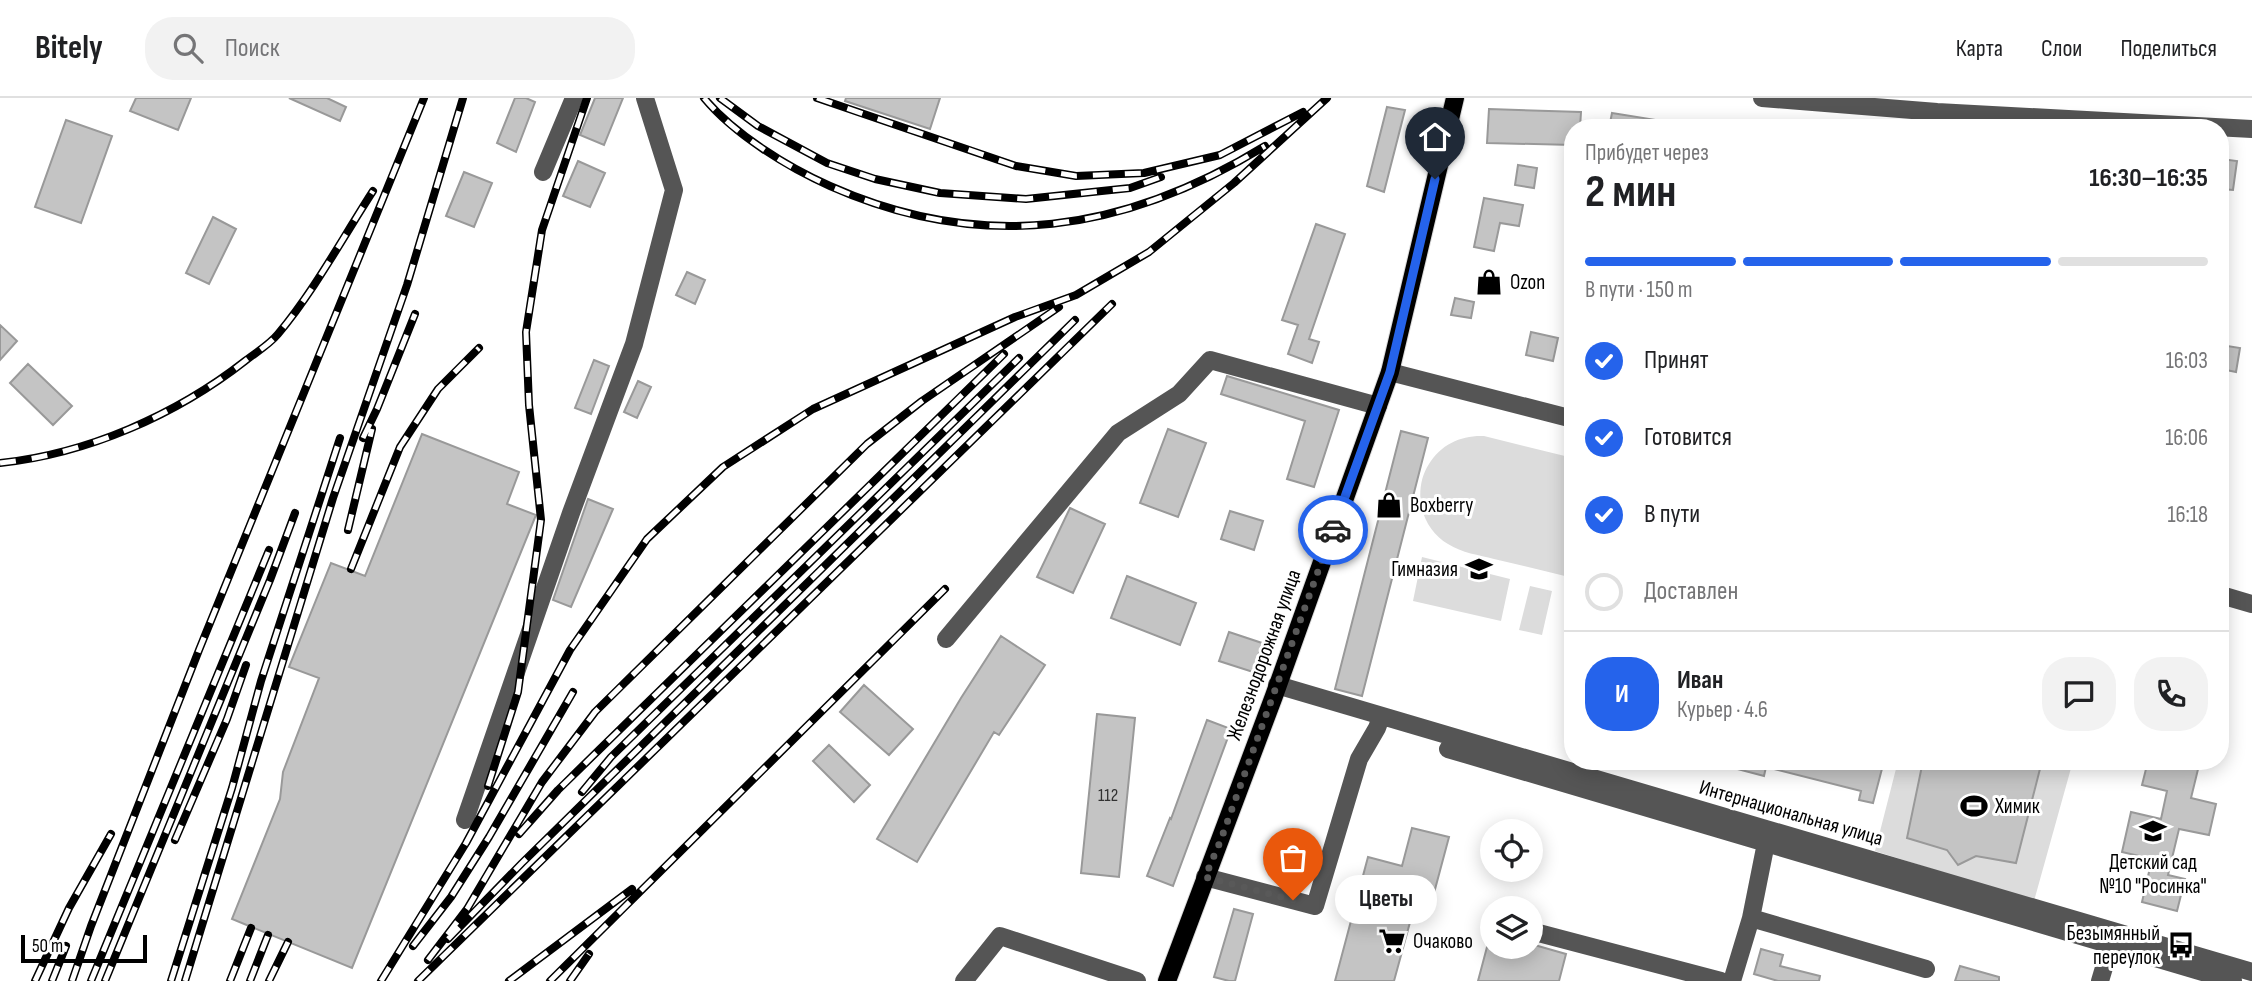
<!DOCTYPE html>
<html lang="ru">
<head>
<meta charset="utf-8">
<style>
	:root { --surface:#fff; --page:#f2f2f2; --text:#202124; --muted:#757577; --line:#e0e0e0; --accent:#2563eb }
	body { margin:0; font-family:"Sofia Sans Condensed",sans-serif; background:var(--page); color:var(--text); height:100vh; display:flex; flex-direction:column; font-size:26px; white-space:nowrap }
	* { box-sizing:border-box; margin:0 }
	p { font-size:23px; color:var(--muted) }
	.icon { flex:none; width:38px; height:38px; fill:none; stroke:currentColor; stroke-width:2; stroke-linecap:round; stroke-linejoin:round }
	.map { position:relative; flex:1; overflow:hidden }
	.drawer { position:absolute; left:1564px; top:21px; width:665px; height:651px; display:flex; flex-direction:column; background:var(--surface); border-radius:28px; box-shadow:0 4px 18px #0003 }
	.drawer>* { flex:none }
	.tools { position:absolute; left:1480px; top:721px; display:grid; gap:14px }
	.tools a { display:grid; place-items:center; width:63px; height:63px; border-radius:50%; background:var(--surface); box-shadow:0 4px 18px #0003; font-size:35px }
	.scale { position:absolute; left:21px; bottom:18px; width:126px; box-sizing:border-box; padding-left:7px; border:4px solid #000; border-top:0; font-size:19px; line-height:24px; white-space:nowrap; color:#000; -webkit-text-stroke:5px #fff; paint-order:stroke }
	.pin { position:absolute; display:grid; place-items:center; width:60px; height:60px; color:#fff; margin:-72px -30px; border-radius:50% 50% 50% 0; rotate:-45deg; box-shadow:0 0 7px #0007 }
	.pin .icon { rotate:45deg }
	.courier { position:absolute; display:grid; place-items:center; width:70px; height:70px; margin:-35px; border:5px solid #2563eb; border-radius:50%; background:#fff; color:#222; box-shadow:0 2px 9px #0007 }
	.bubble { position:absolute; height:49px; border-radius:24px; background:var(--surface); box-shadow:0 4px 18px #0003; font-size:23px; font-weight:700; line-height:49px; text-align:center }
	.head em { font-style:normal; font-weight:700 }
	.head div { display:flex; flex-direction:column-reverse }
	.head { display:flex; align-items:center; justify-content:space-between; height:119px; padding:0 21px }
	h1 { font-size:46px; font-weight:700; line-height:52px }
	.bar { display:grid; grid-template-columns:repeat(4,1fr); gap:10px 7px; align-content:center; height:84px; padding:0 21px }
	.bar i { height:9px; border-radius:5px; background:var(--line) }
	.bar .current { background:var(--accent) }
	.bar p { grid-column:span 4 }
	.line { display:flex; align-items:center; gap:18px; padding:0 21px; border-top:2px solid var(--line) }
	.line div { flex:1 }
	.round { display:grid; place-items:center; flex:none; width:74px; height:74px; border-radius:28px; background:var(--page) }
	ol { padding:0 21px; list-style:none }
	li { display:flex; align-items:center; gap:21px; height:77px }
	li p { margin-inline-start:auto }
	li .icon { padding:7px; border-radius:50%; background:var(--accent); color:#fff; stroke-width:4 }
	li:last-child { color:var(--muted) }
	li i { width:38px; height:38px; border:4px solid var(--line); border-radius:50% }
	header { display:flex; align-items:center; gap:42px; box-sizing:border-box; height:98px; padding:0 35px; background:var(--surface); border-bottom:2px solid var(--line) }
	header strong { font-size:33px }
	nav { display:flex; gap:38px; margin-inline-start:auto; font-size:24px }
	.search { width:490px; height:63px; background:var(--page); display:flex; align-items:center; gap:18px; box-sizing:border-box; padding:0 24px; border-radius:28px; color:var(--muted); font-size:26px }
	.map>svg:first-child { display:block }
</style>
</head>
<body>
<header>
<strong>Bitely</strong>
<div class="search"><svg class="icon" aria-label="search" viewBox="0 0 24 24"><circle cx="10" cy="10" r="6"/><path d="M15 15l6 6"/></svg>Поиск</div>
<nav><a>Карта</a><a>Слои</a><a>Поделиться</a></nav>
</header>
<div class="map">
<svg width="2252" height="883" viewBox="0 0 2252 883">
	<rect width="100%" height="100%" fill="#fff"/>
	<path fill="#dcdcdc" d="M1484,338L1573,360V480C1547,474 1521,467 1494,461C1479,457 1462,455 1448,446C1434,438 1424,423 1421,407C1419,393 1421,378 1429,366C1441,346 1462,337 1484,338Z
		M1422,459L1510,481L1501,523L1413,503Z
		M1530,488L1552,493L1542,537L1519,532Z
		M1898,663H2073L2034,803L1875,753Z"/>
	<path fill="#c4c4c4" stroke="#999" stroke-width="2" d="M136,0H191L178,32L130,13Z
		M289,0H327L346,9L340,23Z
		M515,0H526L535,4L516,54L497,45Z
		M595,0H623L604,47L580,37Z
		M846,0H940L930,31L845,3Z
		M1387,9L1405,12L1384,94L1367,88Z
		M1489,11L1581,14L1580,30H1573V47L1487,45Z
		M1612,15L1656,22V30H1609Z
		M66,22L112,38L81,125L35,109Z
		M2221,61L2237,63L2233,92L2221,91Z
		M578,63L605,75L590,109L563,98Z
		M1518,67L1537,70L1534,90L1515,87Z
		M464,74L492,85L474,129L446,118Z
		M1484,100L1523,107L1519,128L1500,125L1494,153L1474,149Z
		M213,119L236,131L209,186L186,175Z
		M1316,126L1345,136L1309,241L1319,244L1312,265L1288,256L1298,227L1282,222Z
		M687,174L705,182L695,206L676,197Z
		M1455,200L1474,204L1471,220L1451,217Z
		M0,227L17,243L0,262Z
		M1531,234L1558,240L1553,263L1526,257Z
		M2221,247L2240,250L2236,274L2221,271Z
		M594,262L609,268L591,316L575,310Z
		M28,266L72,308L53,327L10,285Z
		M1227,278L1339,312L1314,389L1287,381L1305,323L1221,296Z
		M638,283L651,289L637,320L624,314Z
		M1168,331L1206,345L1178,419L1140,405Z
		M1401,333L1428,340L1362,598L1335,591Z
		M422,336L519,374L507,406L536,417L352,870L232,821L280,701L283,674L319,580L289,569L331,465L365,478Z
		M588,401L613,411L571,509L553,502Z
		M1070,410L1105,426L1073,495L1037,479Z
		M1230,413L1263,423L1254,452L1221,441Z
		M1127,478L1196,505L1180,547L1111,520Z
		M1229,534L1262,545L1253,574L1219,563Z
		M1001,538L1045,567L999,637L994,634L917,764L877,741L961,600Z
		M864,587L913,631L889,657L840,614Z
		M1097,616L1135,620L1119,779L1081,775Z
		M1207,622L1231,631L1173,788L1147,778L1170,720L1171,721Z
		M829,647L870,687L854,704L813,663Z
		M1726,663H1884L1873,705L1859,702L1861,693L1766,669L1764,678L1726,668Z
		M1923,663H2042L2016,765L1976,758L1958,767L1947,752L1907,740Z
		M2148,663H2200L2191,700L2216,706L2209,737L2179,731L2168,777L2185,781L2177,813L2142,804L2152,761L2122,754L2131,714L2161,721L2167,693L2142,687Z
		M1412,730L1449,739L1430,810L1415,806L1394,883H1335L1368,759L1402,768Z
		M1234,811L1253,816L1235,883H1229L1214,879Z
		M1531,846L1566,856L1559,883H1478L1487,849H1531Z
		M1761,851L1783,857L1780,868L1820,878L1819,883H1778L1754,876Z
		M1960,868L1999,879V883H1955Z"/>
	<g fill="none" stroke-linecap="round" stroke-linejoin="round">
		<g stroke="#dbdbdb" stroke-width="20">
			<path id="major" d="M1167,883L1274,598L1390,274L1455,0"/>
		</g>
		<path stroke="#555" stroke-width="18" d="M1762,0L1937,14L2252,31
			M543,74L574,0
			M1390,274L1573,321
			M2221,497L2252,506
			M946,541L1118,335L1179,296L1210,262L1378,308
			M1277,587L2252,874
			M1448,651L2233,883
			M465,722L571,415L634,246L674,92L645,0
			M1205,779L1315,808L1359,661L1377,630L1381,619
			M1751,820L1926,871
			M1531,833L1721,883
			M964,883L1000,838L1137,883
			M1732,883L1751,820L1766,745
			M2100,883L2111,846"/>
		<use href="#major" stroke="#000" stroke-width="18"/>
		<g stroke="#000" stroke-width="8">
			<path id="rail" d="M704,0C734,36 787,69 830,88C983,156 1125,134 1265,48
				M720,0L758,28L827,65L875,81L940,95L1026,101L1130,90L1161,79
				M817,0L1016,68L1076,78L1144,75L1220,57L1303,14
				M363,340L377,311L415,216
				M0,365C87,356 176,317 245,263C255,255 269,247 278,236C314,193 342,141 373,93
				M348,432L372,331
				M351,471L400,349L438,291L479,250
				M488,688L518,594L541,422L529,307L526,234L542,132L587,0
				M582,694L611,659L1019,260
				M519,736L558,692L1004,256
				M175,742L227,621L246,567
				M448,841L522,765L1075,222
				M413,848L451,799L489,739L573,594
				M428,862L467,811L542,684L595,614L867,346L922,303L1059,209
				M35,883L69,810L111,736
				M52,883L66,848
				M72,883L91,828L199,552L424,0
				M91,883L269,452
				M105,883L270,482L295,415
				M171,883L232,690L261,583L340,340
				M185,883L333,400L407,187L463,0
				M230,883L251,830
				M250,883L268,837
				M269,883L288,844
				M381,883L466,745L570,552L647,441L723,369L813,311L1015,219L1076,197L1149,154L1234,85L1327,0
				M418,883L1112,206
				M509,883L632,791
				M550,883L945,491
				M570,883L589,856"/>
		</g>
		<use href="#rail" stroke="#fff" stroke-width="5" stroke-dasharray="16" stroke-linecap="butt"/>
	</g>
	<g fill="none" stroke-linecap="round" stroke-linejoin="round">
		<path stroke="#595959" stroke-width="7" stroke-dasharray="0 12.6" d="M1293,802L1205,779L1220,744L1333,432"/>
		<path stroke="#2563eb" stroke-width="9" d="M1333,432L1390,274L1435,81"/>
	</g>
	<defs>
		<g id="shop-bare" transform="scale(2.1)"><path d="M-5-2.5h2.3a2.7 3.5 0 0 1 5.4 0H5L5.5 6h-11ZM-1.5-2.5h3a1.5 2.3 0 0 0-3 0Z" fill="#000" stroke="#fff" stroke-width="2.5" paint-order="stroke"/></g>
		<g id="school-bare" transform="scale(2.1)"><path d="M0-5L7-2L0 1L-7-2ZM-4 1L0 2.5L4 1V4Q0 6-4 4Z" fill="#000" stroke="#fff" stroke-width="2.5" paint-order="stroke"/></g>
		<g id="stadium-bare" transform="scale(2.1)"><path d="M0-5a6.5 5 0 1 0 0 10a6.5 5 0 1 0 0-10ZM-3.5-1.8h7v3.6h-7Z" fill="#000" stroke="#fff" stroke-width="2.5" paint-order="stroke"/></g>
		<g id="supermarket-bare" transform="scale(2.1)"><path d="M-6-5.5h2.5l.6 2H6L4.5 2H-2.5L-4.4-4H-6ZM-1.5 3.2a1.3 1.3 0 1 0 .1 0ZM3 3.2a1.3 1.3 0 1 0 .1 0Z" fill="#000" stroke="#fff" stroke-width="2.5" paint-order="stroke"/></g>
		<g id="bus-bare" transform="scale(2.1)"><path d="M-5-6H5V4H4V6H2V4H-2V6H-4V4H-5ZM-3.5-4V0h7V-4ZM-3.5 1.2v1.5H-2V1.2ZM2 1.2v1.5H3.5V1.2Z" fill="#000" stroke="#fff" stroke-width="2.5" paint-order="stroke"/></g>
	</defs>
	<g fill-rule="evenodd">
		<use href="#shop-bare" x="1489" y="184"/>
		<use href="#shop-bare" x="1389" y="407"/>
		<use href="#school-bare" x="1479" y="471"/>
		<use href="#stadium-bare" x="1974" y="708"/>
		<use href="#school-bare" x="2153" y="733"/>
		<use href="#supermarket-bare" x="1392" y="843"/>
		<use href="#bus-bare" x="2181" y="847"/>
	</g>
	<g text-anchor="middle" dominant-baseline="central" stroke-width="6" stroke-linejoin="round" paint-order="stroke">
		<g font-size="18" fill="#313131">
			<text x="1108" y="697">112</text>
		</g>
		<g font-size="21" fill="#000" stroke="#fff" text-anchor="start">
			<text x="1510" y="184">Ozon</text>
			<text x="1410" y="407">Boxberry</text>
			<text x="1458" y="471" text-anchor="end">Гимназия</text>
			<text x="1995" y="708">Химик</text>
			<text x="2153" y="764" text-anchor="middle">Детский сад<tspan x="2153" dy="24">№10 "Росинка"</tspan></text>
			<text x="2160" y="835" text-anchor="end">Безымянный<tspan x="2160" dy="24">переулок</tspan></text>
			<text x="1413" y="843">Очаково</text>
		</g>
		<g font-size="21" fill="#000" stroke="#fff">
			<text transform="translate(1264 557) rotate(-70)">Железнодорожная улица</text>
			<text transform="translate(1791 715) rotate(16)">Интернациональная улица</text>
		</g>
	</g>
</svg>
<div class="tools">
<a><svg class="icon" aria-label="locate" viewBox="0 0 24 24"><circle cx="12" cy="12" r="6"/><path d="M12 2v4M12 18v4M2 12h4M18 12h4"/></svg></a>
<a><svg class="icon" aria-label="layers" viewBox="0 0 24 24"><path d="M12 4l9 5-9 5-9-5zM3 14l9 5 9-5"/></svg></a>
</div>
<div class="scale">50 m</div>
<div class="pin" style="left:1293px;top:802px;background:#ea580c"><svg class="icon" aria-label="bag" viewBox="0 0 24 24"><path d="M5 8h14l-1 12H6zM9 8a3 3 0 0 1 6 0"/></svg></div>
<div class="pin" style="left:1435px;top:81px;background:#1f2937"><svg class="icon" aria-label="home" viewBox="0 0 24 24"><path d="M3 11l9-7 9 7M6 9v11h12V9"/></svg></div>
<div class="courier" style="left:1333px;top:432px"><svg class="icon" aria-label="car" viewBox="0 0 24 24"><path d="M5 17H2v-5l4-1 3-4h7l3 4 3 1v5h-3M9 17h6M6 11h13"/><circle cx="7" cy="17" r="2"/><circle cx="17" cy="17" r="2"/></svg></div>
<div class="bubble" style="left:1335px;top:777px;width:102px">Цветы</div>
<section class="drawer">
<div class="head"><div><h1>2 мин</h1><p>Прибудет через</p></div><em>16:30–16:35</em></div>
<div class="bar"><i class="current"></i><i class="current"></i><i class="current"></i><i></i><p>В пути · 150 m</p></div>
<ol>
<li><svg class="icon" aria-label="check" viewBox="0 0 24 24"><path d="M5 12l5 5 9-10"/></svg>Принят<p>16:03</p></li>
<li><svg class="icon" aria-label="check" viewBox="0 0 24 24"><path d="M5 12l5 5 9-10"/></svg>Готовится<p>16:06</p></li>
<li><svg class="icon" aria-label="check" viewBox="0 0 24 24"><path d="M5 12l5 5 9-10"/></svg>В пути<p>16:18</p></li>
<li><i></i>Доставлен</li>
</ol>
<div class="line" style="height:126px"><b class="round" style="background:var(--accent);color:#fff">И</b><div><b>Иван</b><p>Курьер · 4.6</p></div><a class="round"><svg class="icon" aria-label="chat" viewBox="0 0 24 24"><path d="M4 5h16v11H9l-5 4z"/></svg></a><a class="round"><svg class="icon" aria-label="phone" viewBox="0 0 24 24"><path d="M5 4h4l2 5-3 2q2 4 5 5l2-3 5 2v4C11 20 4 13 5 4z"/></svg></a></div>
</section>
</div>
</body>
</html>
